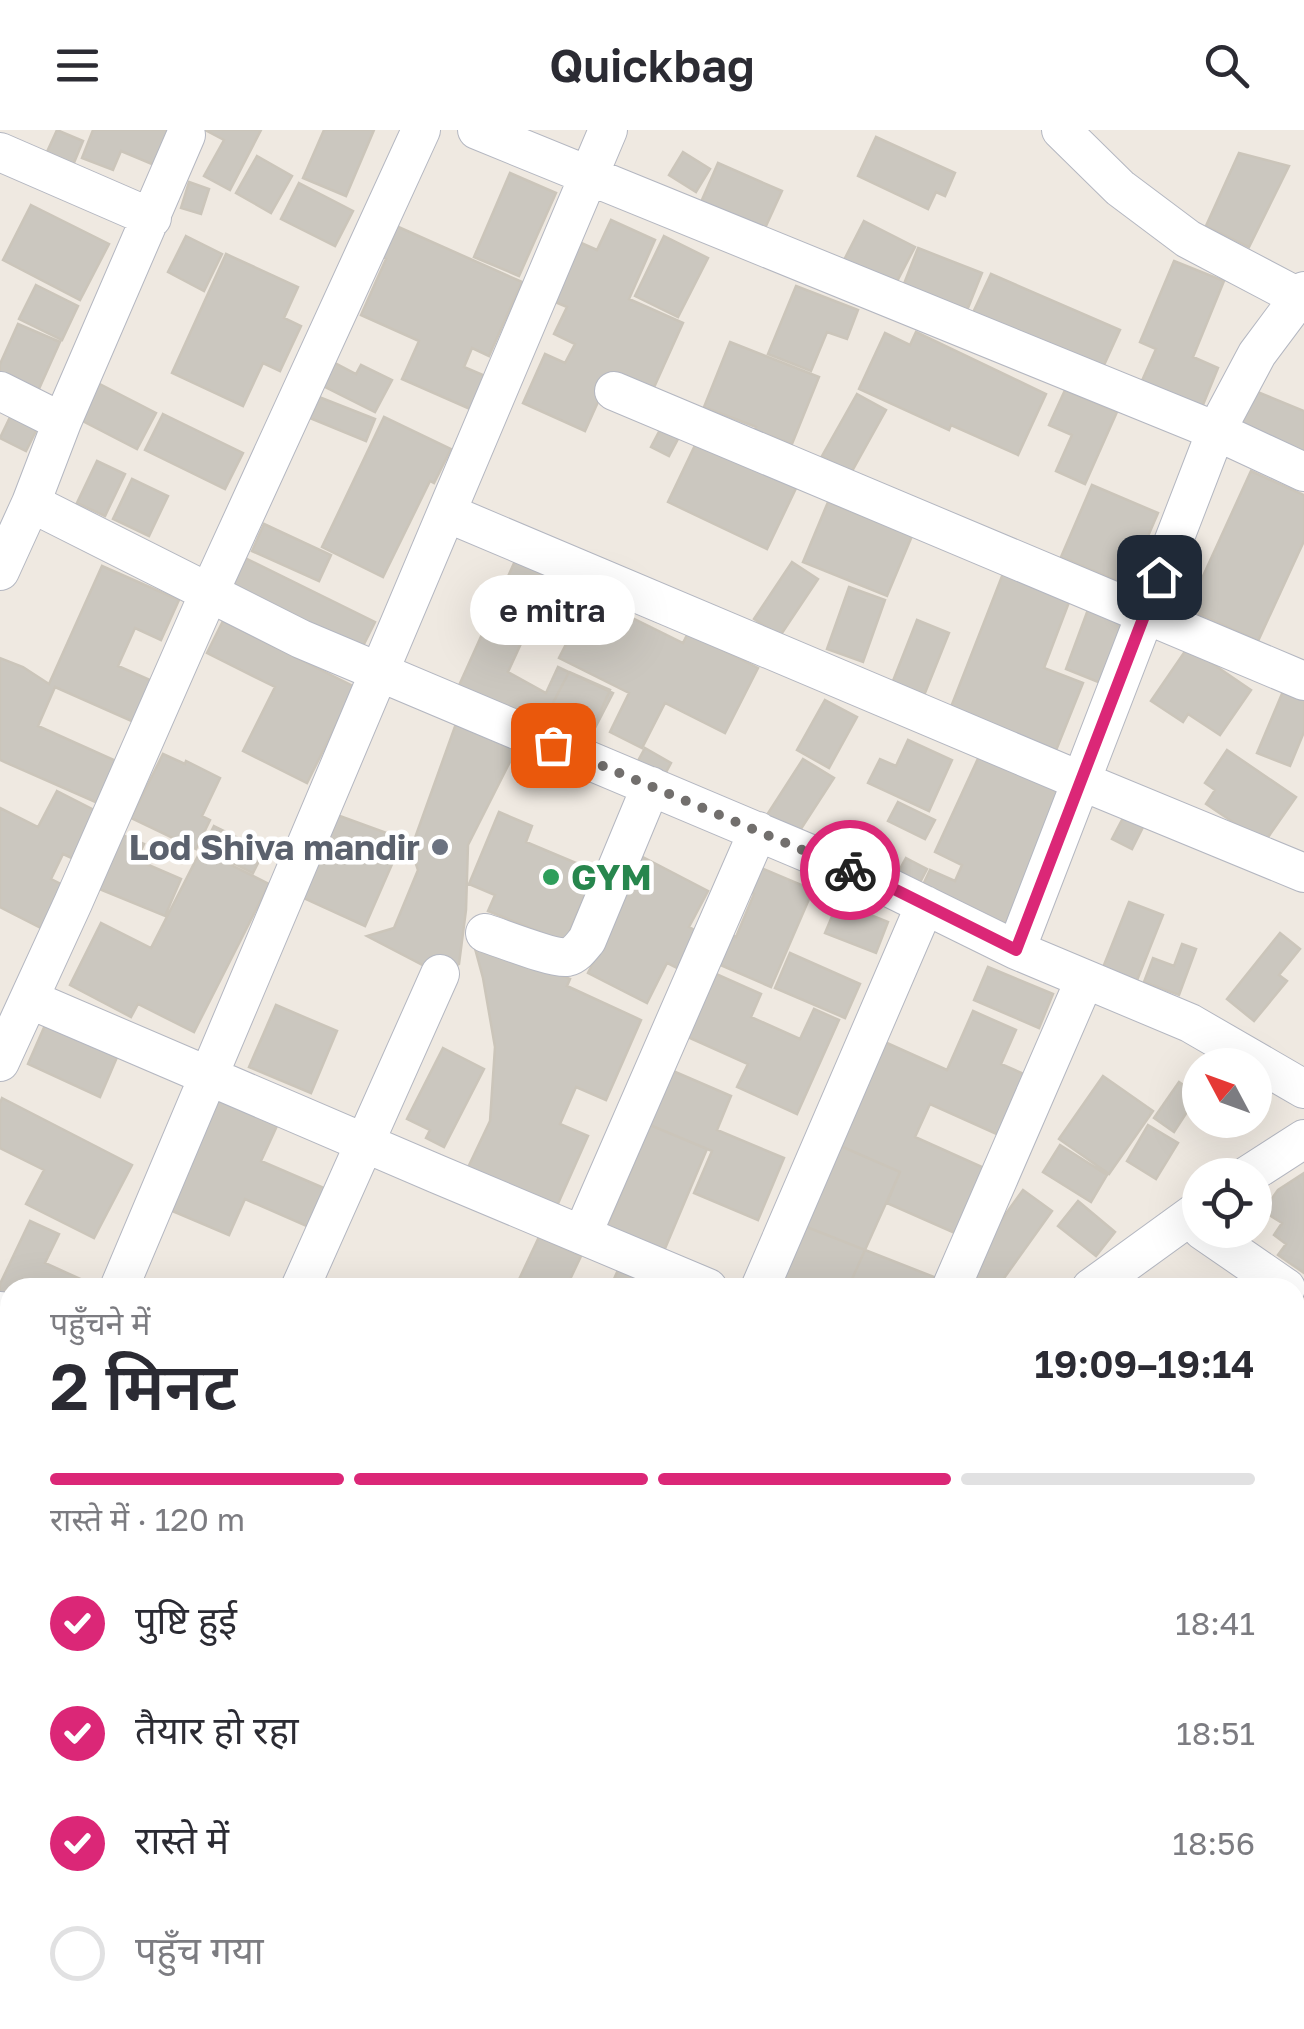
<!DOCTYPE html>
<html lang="hi">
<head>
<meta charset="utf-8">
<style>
	:root { --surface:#fff; --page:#f2f2f3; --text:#2b2b33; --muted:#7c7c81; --line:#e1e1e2; --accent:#db2777 }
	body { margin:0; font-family:"Golos Text","Noto Sans Devanagari",sans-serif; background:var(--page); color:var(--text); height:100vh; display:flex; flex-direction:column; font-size:38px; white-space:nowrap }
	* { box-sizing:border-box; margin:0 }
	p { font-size:32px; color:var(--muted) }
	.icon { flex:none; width:55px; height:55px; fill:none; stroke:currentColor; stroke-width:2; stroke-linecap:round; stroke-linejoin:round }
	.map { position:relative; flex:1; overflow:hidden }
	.side { position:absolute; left:0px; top:1148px; width:1305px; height:752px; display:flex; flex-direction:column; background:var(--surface); border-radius:30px 30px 0 0; box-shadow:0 10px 40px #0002 }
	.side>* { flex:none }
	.needle { width:65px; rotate:311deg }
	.controls { position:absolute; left:1182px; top:918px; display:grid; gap:20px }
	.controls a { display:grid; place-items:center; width:90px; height:90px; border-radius:50%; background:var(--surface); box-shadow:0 10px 40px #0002; font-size:50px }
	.pin { position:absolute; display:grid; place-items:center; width:85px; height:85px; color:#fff; margin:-42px; border-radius:20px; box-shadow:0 5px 15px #0006 }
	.courier { position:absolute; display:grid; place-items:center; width:100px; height:100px; margin:-50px; border:8px solid #db2777; border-radius:50%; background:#fff; color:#222; box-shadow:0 2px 12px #0007 }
	.bubble { position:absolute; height:70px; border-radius:35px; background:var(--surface); box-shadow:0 10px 40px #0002; font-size:32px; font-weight:600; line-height:70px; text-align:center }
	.summary em { font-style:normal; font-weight:600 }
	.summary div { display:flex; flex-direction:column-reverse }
	.summary { display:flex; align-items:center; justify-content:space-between; height:170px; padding:0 50px }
	h1 { font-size:65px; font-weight:600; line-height:75px }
	.bar { display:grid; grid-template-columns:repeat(4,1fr); gap:15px 10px; align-content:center; height:120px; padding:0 50px }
	.bar i { height:12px; border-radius:8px; background:var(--line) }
	.bar .selected { background:var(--accent) }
	.bar p { grid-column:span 4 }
	ol { padding:0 50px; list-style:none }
	li { display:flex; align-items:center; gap:30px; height:110px }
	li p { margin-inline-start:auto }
	li .icon { padding:10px; border-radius:50%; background:var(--accent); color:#fff; stroke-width:4 }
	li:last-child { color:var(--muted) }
	li i { width:55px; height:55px; border:5px solid var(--line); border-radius:50% }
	header { display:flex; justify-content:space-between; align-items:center; height:130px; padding:0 50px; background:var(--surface); font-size:45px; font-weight:600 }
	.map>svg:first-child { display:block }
</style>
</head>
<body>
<header><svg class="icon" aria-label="menu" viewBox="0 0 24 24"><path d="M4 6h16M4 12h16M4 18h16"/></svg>Quickbag<svg class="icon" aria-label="search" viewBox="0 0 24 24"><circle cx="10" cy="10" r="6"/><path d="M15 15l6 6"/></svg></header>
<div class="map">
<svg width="1304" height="1899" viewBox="0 0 1304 1899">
	<rect width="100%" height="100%" fill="#efe9e1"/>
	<path fill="#cbc7bf" stroke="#cbc5ba" stroke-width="2.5" d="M57,0L83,11L73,35L46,24Z
		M93,0H179L164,39L121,21L113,40L82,28Z
		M205,0H261L230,60L204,46L224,10Z
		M324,0H374L346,66L303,48Z
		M876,7L955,43L945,66L936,62L928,79L858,46Z
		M683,22L710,39L696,62L669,45Z
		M1239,23L1289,36L1249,117L1206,96Z
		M257,26L292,46L271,83L236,63Z
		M718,33L782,61L761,107L698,79Z
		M510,43L556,63L519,146L474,127Z
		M189,52L209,59L201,84L181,78Z
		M299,53L353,81L335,116L281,89Z
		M31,75L109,114L80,170L3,130Z
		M611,90L655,110L629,169L683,193L651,264L610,245L585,301L523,273L545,224L565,233L575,214L554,204L567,177L553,171L579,112L597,120Z
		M385,91L522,152L489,226L472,218L464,237L492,249L477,282L402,249L419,211L361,185L386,129L371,121Z
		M864,91L915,117L894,157L843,132Z
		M186,106L222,124L204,161L168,142Z
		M664,106L708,128L678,187L635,166Z
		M918,118L982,143L964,188L900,164Z
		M226,124L298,157L284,188L301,196L280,241L263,233L243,276L172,243Z
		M1174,131L1224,151L1193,227L1218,238L1198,287L1137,262L1156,219L1140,212Z
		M991,144L1120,200L1099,246L970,189Z
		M36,155L78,176L62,210L19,189Z
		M796,156L858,180L847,209L827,202L811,241L768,224Z
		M18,194L60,212L38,261L0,244V234Z
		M916,202L1046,264L1018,325L951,295L949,300L859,259L885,203L910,215Z
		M730,212L819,247L792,314L755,300L756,297L704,277Z
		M335,233L356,244L361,235L392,250L375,282L323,256Z
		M90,249L156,283L137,319L71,285Z
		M1065,260L1117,282L1085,354L1056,341L1072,305L1049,295Z
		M1255,261L1304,281V329L1238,302Z
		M857,264L886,280L851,343L822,326Z
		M319,267L375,289L366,311L310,288Z
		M13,281L39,295L26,321L0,308Z
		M163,284L243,323L225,359L145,320Z
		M384,287L451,319L434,353L430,351L383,447L322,417Z
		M661,298L679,307L669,326L651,317Z
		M697,311L799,352L767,419L668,372Z
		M97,331L125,344L105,386L77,373Z
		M1251,341L1304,365V411L1258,511L1188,479Z
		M132,349L168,366L149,406L113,389Z
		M1092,355L1158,383L1127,455L1061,427Z
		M828,372L912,406L887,466L803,432Z
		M264,394L331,425L319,451L252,421Z
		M241,426L375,492L360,522L226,456Z
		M515,431L551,448L508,542L546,563L558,537L613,563L583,621L457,560Z
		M792,432L818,449L780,506L754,489Z
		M102,436L179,470L161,510L135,498L118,536L152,551L134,592L55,557L38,596L125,635L107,677L0,630V528L23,537L49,554Z
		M1004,441L1071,467L1044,538L1083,553L1055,623L949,582Z
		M849,457L885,470L863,532L827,519Z
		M590,467L683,513L688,503L758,538L725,603L665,573L642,618L610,602L629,563L559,528Z
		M1089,477L1125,491L1101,553L1066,539Z
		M917,490L949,503L923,568L891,556Z
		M223,491L355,557L307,653L243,621L275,557L207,523Z
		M1188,517L1251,560L1220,605L1188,584L1183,592L1151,571Z
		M569,542L610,560L583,621L539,600Z
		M1287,552L1304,559V602L1290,636L1257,623Z
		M825,570L857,587L829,638L797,620Z
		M457,591L518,616L468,715L466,780L459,834L440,844L367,806L394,798L418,740L411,719Z
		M908,610L952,630L929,681L868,653L880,629L896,636Z
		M645,618L671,633L658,657L632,642Z
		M1227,620L1296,667L1264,713L1206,674L1215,660L1205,653Z
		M981,622L1070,664L1007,799L922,757L930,740L955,751L962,735L935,722Z
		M163,624L185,634L186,631L220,648L202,686L210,690L196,719L131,688Z
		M803,629L834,648L797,705L767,685Z
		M57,661L98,682L74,729L63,724L51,749L65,756L43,799L0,777V678L38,697Z
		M898,672L935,690L925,709L888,691Z
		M499,682L532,696L526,712L595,741L565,812L488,781L495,765L469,754Z
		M337,685L403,709L365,796L299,766Z
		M1124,686L1144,695L1132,719L1112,709Z
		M214,696L264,721L253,743L203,718Z
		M120,704L144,714L137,730L181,749L165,786L97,758Z
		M201,720L269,754L194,902L138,874L131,887L70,855L101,793L151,818Z
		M637,724L708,761L689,797L702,804L683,841L667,833L647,873L588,843L605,809Z
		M906,728L927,739L916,760L895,748Z
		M752,734L813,760L771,857L709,830L722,800L736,807L754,764L741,758Z
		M838,772L888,792L876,823L825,803Z
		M1129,772L1163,785L1136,853L1102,840Z
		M1280,803L1300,819L1279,845L1287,851L1254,891L1227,869Z
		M473,811L570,849L567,856L641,890L606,970L576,957L560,994L588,1006L552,1087L463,1048L490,991L495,917L483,848Z
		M1182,814L1196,819L1179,865L1144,852L1153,828L1174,836Z
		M790,823L860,854L845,888L775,858Z
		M988,837L1053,864L1039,898L974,870Z
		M707,840L761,864L751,887L800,909L814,879L839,890L797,984L737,957L748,934L679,903Z
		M276,875L337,901L311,963L249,937Z
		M973,881L1016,900L1001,934L1026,945L999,1005L930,974L915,1007L984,1038L955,1103L887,1073L900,1042L829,1011L878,909L947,940Z
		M46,893L118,925L100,967L28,934Z
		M443,918L484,939L444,1017L426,1008L430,1000L407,989Z
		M673,941L731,966L717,1000L784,1028L758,1090L694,1063L712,1021L650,995Z
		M1103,946L1153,981L1109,1044L1059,1009Z
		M1179,952L1198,965L1174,1002L1154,988Z
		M212,967L277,996L261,1031L333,1062L316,1100L245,1069L229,1105L163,1077Z
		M2,968L132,1035L94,1108L26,1074L44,1040L0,1018V973Z
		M650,995L707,1019L661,1128L604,1104Z
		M1148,995L1178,1013L1156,1049L1127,1031Z
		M829,1011L900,1042L865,1120L789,1090Z
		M1060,1015L1107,1045L1091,1072L1043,1042Z
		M1304,1043V1143L1278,1125L1286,1114L1274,1105L1282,1093L1263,1081L1278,1060Z
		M1023,1060L1052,1081L997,1158H977L961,1146Z
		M1078,1071L1115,1102L1096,1126L1058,1096Z
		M789,1090L865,1120L848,1158H760Z
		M30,1091L59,1104L45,1133L87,1152L85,1158H10V1172L0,1167V1154Z
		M539,1107L581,1126L566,1158H515Z
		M865,1120L952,1154L951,1158H848Z
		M618,1140L657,1158H610Z
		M1295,1182L1304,1189V1223L1295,1234Z
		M0,1193L10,1197V1227L0,1251Z
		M1304,1227V1272L1295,1265V1238Z
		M0,1266L10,1271V1361L0,1357Z
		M1304,1295V1340L1295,1350V1305Z
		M1295,1394L1304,1400V1480L1295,1474Z
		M10,1431V1562L0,1558V1514L7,1496L0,1493V1454Z
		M1295,1615L1304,1622V1650L1295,1662Z
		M309,1890H419L427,1895L426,1899H305Z
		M592,1890H651L648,1899H592L588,1898Z
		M780,1890H839L859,1899H776Z
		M844,1890H918L913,1899H862Z
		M985,1890H1077L1073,1899H981Z
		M1114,1890H1238L1234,1899H1133Z"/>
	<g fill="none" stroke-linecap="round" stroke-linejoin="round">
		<g stroke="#b4b7c1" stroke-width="40">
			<path id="street" d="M477,0L1216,301L1304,342
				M1061,0L1120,58L1188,109L1304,170
				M0,22L152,88
				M0,261L62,292
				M614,261L1304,551
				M31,373L62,292L186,5
				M447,383L1081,651L1304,743
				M0,441L31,373L301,509L884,755L1016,820L1190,893L1304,959
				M485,803C501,808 553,829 567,827C576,825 582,816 587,810L651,656
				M1016,820L1216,301L1257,224L1304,161
				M29,869L437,1044L708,1158
				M0,932L73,773L209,463L421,0
				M1248,1045L1304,1009
				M1202,1100L1286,1158
				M582,1105L758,701
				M119,1158L608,0
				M300,1158L440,844
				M760,1158L925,775
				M951,1158L1085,849
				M1091,1158L1200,1079
				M0,1181L10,1185
				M1295,1382L1304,1389
				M0,1441L10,1417
				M1295,1548L1304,1535
				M1295,1596L1304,1602
				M0,1685L10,1689
				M1295,1764L1304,1751
				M1295,1876L1304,1879
				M472,1890L498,1899
				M177,1899L184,1890
				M244,1899L247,1890
				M442,1899L445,1890
				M724,1899L728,1890
				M941,1899L945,1890"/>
		</g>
		<use href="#street" stroke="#fff" stroke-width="38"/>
	</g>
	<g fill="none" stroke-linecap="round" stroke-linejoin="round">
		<path stroke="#726f6d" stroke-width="10" stroke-dasharray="0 18" d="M553,615L850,740"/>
		<path stroke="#db2777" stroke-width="12" d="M850,740L884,754L1016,820L1159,447"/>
	</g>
	<circle fill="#6b7280" stroke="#fff" stroke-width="4" cx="440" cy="717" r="10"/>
	<circle fill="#2e9e5b" stroke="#fff" stroke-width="4" cx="551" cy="747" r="10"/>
	<g text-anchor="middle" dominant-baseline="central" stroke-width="9" stroke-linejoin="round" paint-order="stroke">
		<g font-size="35" font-weight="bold" fill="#5b616d" stroke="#fff" text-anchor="end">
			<text x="420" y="717">Lod Shiva mandir</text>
		</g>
		<g font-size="35" font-weight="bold" fill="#27864d" stroke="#fff" text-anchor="start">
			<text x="571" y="747">GYM</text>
		</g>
	</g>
</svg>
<div class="controls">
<a><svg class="needle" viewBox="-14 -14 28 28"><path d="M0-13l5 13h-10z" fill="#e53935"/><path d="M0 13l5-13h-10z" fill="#7c7c81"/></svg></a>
<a><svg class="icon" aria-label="locate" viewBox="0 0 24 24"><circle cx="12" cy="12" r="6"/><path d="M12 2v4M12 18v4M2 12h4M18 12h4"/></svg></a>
</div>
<div class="pin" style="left:553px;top:615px;background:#ea580c"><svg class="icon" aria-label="bag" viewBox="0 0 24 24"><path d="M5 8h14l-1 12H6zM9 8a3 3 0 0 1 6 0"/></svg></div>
<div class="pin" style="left:1159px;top:447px;background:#1f2937"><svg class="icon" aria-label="home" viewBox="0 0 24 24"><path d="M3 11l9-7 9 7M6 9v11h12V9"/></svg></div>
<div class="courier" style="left:850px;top:740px"><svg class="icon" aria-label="bike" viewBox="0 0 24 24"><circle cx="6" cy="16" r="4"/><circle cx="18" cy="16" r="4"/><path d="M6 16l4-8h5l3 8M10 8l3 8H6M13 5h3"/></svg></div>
<div class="bubble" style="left:470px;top:445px;width:165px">e mitra</div>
<section class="side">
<div class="summary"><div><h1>2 मिनट</h1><p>पहुँचने में</p></div><em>19:09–19:14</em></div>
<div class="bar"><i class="selected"></i><i class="selected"></i><i class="selected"></i><i></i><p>रास्ते में · 120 m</p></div>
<ol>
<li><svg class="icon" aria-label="check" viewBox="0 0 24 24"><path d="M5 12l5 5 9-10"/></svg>पुष्टि हुई<p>18:41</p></li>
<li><svg class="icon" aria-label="check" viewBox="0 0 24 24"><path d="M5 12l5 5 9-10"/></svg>तैयार हो रहा<p>18:51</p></li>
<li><svg class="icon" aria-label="check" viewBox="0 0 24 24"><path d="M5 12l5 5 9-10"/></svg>रास्ते में<p>18:56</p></li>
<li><i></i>पहुँच गया</li>
</ol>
</section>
</div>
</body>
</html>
